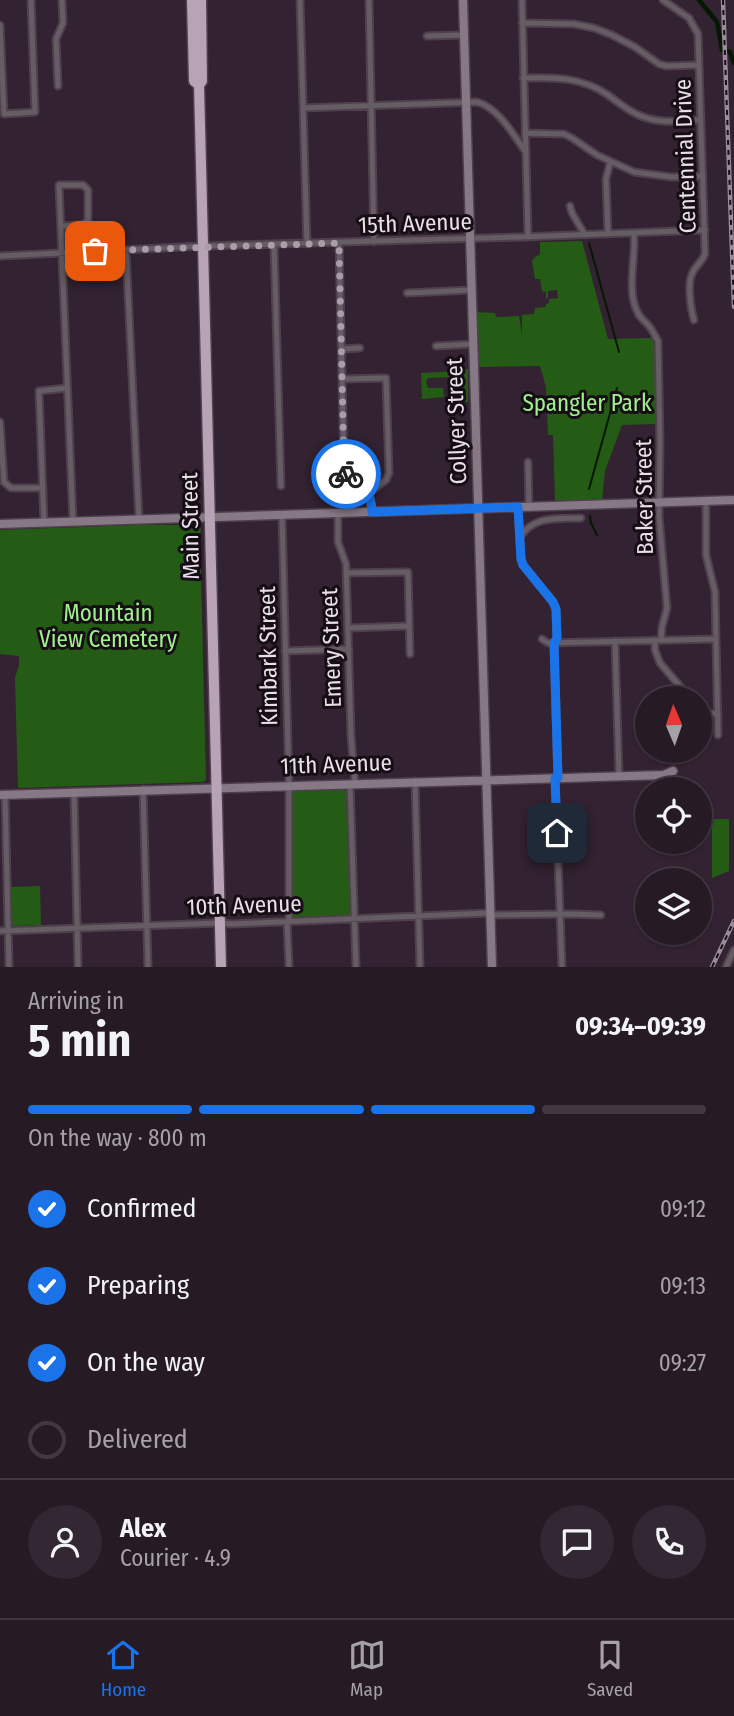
<!DOCTYPE html>
<html lang="en">
<head>
<meta charset="utf-8">
<style>
	:root { --surface:#261a25; --page:#322732; --text:#f1f3f6; --muted:#a4a1a7; --line:#423842; --accent:#1a73e8 }
	body { margin:0; font-family:"Fira Sans Condensed",sans-serif; background:var(--page); color:var(--text); height:100vh; display:flex; flex-direction:column; font-size:26px; white-space:nowrap }
	* { box-sizing:border-box; margin:0 }
	p { font-size:23px; color:var(--muted) }
	.icon { flex:none; width:38px; height:38px; fill:none; stroke:currentColor; stroke-width:2; stroke-linecap:round; stroke-linejoin:round }
	.map { position:relative; height:967px; overflow:hidden }
	.details { display:flex; flex-direction:column; background:var(--surface); flex:1 }
	.details>* { flex:none }
	.needle { width:46px; rotate:358deg }
	.buttons { position:absolute; left:635px; top:686px; display:grid; gap:14px }
	.buttons a { display:grid; place-items:center; width:77px; height:77px; border-radius:50%; background:var(--surface); box-shadow:0 2px 5px #0004,0 0 0 2px var(--line); font-size:35px }
	.pin { position:absolute; display:grid; place-items:center; width:60px; height:60px; color:#fff; margin:-30px; border-radius:14px; box-shadow:0 4px 10px #0006 }
	.courier { position:absolute; display:grid; place-items:center; width:70px; height:70px; margin:-35px; border:5px solid #1a73e8; border-radius:50%; background:#fff; color:#222; box-shadow:0 2px 9px #0007 }
	.headline em { font-style:normal; font-weight:700 }
	.headline div { display:flex; flex-direction:column-reverse }
	.headline { display:flex; align-items:center; justify-content:space-between; height:119px; padding:0 28px }
	h1 { font-size:46px; font-weight:700; line-height:52px }
	.bar { display:grid; grid-template-columns:repeat(4,1fr); gap:10px 7px; align-content:center; height:84px; padding:0 28px }
	.bar i { height:9px; border-radius:5px; background:var(--line) }
	.bar .selected { background:var(--accent) }
	.bar p { grid-column:span 4 }
	.line { display:flex; align-items:center; gap:18px; padding:0 28px; border-top:2px solid var(--line) }
	.line div { flex:1 }
	.round { display:grid; place-items:center; flex:none; width:74px; height:74px; border-radius:37px; background:var(--page) }
	ol { padding:0 28px; list-style:none }
	li { display:flex; align-items:center; gap:21px; height:77px }
	li p { margin-inline-start:auto }
	li .icon { padding:7px; border-radius:50%; background:var(--accent); color:#fff; stroke-width:4 }
	li:last-child { color:var(--muted) }
	li i { width:38px; height:38px; border:4px solid var(--line); border-radius:50% }
	.tab-bar { display:flex; justify-content:space-around; align-items:center; height:98px; border-top:2px solid var(--line); background:var(--surface); font-size:19px; color:var(--muted) }
	.tab-bar a { display:grid; justify-items:center; gap:4px }
	.tab-bar .selected { color:var(--accent) }
	.map>svg:first-child { display:block }
</style>
</head>
<body>
<div class="map">
<svg width="734" height="967" viewBox="0 0 734 967">
	<rect width="100%" height="100%" fill="#332231"/>
	<path fill="#255c15" d="M582,241L608,339L652,338L655,350L656,424L622,425L605,471L602,501L555,502L553,435H548L546,387L540,366L478,367L477,312L495,313L496,317L519,316L522,335V315L534,314L535,308L546,307V304L549,303V299L558,298L557,290L548,291V298H546V292L542,291L540,279H535L532,261L536,256L540,255V242Z
		M458,369H468V402H463V386H452V377L428,378L426,382L428,388H443L444,397L422,399L421,373L457,371Z
		M136,525H197L201,529L200,534L206,780L203,782L18,788L15,677L19,666V656L0,654V530Z
		M341,788L346,791L350,915L293,917L292,793L296,789Z
		M712,819H729V871L712,878Z
		M40,886L41,925L14,926L11,924L10,887Z"/>
	<g fill="none" stroke-linecap="round" stroke-linejoin="round">
		<path stroke="#061703" stroke-width="2" d="M589,243L619,352
			M589,489L617,388
			M590,516L591,523L597,535"/>
		<path stroke="#061703" stroke-width="4.5" d="M699,0L717,22L722,50L730,52L734,63"/>
		<g stroke="#50404e" stroke-width="9">
			<path id="street" d="M300,0L307,244
				M369,0L374,242
				M522,0L528,237
				M663,0L689,18L698,34L705,254C702,262 695,266 692,274C687,284 691,310 694,320
				M522,23L574,24L594,28L612,35L635,47L659,64L666,66L699,65
				M0,25L4,114L35,112L31,0
				M427,36L463,35
				M523,78C554,77 582,77 608,95C619,103 628,111 641,116C660,124 681,121 701,120
				M58,86L56,39L63,23L62,0
				M303,108L477,102C499,108 513,135 526,152
				M525,133L564,134L572,138L597,155L634,172L671,177L703,176
				M570,206L572,213L585,235
				M61,226L83,225L88,220V190L83,185H59L73,522
				M608,234L606,179L610,163
				M634,234C636,257 626,292 638,313C640,318 646,322 649,326C653,331 655,336 658,341L660,443L659,516L667,608L662,627L661,640
				M339,243L344,468C348,484 362,480 368,494C371,499 371,506 372,512
				M274,245L281,486
				M126,251L139,520
				M0,256L203,246L521,237L705,230
				M407,293L471,290
				M436,346L473,344
				M342,349L360,348
				M343,379L386,378L389,473L386,480L368,494
				M0,422L4,482L11,488H43
				M528,462L529,507
				M706,501V555L715,592L718,735
				M518,507L521,559L523,565L553,602L556,609L557,638L554,643L558,778
				M338,513V542L346,564L351,736L355,783
				M282,515L289,785V922
				M44,523L39,391L67,388
				M520,537C534,515 558,519 581,518
				M347,573L408,572L410,654
				M348,628L409,626
				M542,639L548,643L716,639
				M655,640V650L660,663L690,698
				M615,641L619,776
				M285,651L349,649
				M700,710L705,713L718,714
				M555,778L562,967
				M415,781L420,967
				M350,783L356,967
				M143,789L148,967
				M74,792L78,967
				M5,794L9,967
				M489,915L571,914L601,915
				M287,922L289,967
				M0,931L220,923L232,924L489,913
				M726,967L734,950"/>
		</g>
		<g stroke="#50404e" stroke-width="11">
			<path id="secondary" d="M463,0L492,967
				M0,524L734,500
				M0,795L664,775L673,771"/>
		</g>
		<g stroke="#50404e" stroke-width="13">
			<path id="highway" d="M192,0L194,81L199,85
				M201,0L202,81L199,85L221,967"/>
		</g>
		<use href="#street" stroke="#655c64" stroke-width="5"/>
		<use href="#secondary" stroke="#877885" stroke-width="8"/>
		<use href="#highway" stroke="#b8a2b5" stroke-width="10"/>
		<g stroke="#998b97" stroke-width="4.5">
			<path id="rail" d="M723,0L734,307
				M712,967L734,921"/>
		</g>
		<use href="#rail" stroke="#160e15" stroke-width="2" stroke-dasharray="5" stroke-linecap="butt"/>
	</g>
	<g fill="none" stroke-linecap="round" stroke-linejoin="round">
		<path stroke="#aa9ca8" stroke-width="7" stroke-dasharray="0 12.6" d="M95,251L339,243L344,468L346,474"/>
		<path stroke="#1a73e8" stroke-width="9" d="M346,474C360,492 370,481 372,512L518,507L521,559L523,565L553,602L556,609L557,638L554,643L558,778H555L557,833"/>
	</g>
	<g text-anchor="middle" dominant-baseline="central" stroke-width="6" stroke-linejoin="round" paint-order="stroke">
		<g font-size="23" fill="#eadee8" stroke="#160e15">
			<text transform="translate(685 156) rotate(-92)">Centennial Drive</text>
			<text transform="translate(415 223) rotate(-2)">15th Avenue</text>
			<text transform="translate(456 421) rotate(-92)">Collyer Street</text>
			<text transform="translate(644 497) rotate(-91)">Baker Street</text>
			<text transform="translate(190 526) rotate(-91)">Main Street</text>
			<text transform="translate(331 648) rotate(-92)">Emery Street</text>
			<text transform="translate(268 656) rotate(-91)">Kimbark Street</text>
			<text transform="translate(336 764) rotate(-2)">11th Avenue</text>
			<text transform="translate(244 905) rotate(-2)">10th Avenue</text>
		</g>
		<g font-size="23" fill="#a1f08e" stroke="#160e15">
			<text x="587" y="403">Spangler Park</text>
			<text x="108" y="613">Mountain<tspan x="108" dy="26">View Cemetery</tspan></text>
		</g>
	</g>
</svg>
<div class="buttons">
<a><svg class="needle" viewBox="-14 -14 28 28"><path d="M0-13l5 13h-10z" fill="#e53935"/><path d="M0 13l5-13h-10z" fill="#a4a1a7"/></svg></a>
<a><svg class="icon" aria-label="locate" viewBox="0 0 24 24"><circle cx="12" cy="12" r="6"/><path d="M12 2v4M12 18v4M2 12h4M18 12h4"/></svg></a>
<a><svg class="icon" aria-label="layers" viewBox="0 0 24 24"><path d="M12 4l9 5-9 5-9-5zM3 14l9 5 9-5"/></svg></a>
</div>
<div class="pin" style="left:95px;top:251px;background:#ea580c"><svg class="icon" aria-label="bag" viewBox="0 0 24 24"><path d="M5 8h14l-1 12H6zM9 8a3 3 0 0 1 6 0"/></svg></div>
<div class="pin" style="left:557px;top:833px;background:#1f2937"><svg class="icon" aria-label="home" viewBox="0 0 24 24"><path d="M3 11l9-7 9 7M6 9v11h12V9"/></svg></div>
<div class="courier" style="left:346px;top:474px"><svg class="icon" aria-label="bike" viewBox="0 0 24 24"><circle cx="6" cy="16" r="4"/><circle cx="18" cy="16" r="4"/><path d="M6 16l4-8h5l3 8M10 8l3 8H6M13 5h3"/></svg></div>
</div>
<section class="details">
<div class="headline"><div><h1>5 min</h1><p>Arriving in</p></div><em>09:34–09:39</em></div>
<div class="bar"><i class="selected"></i><i class="selected"></i><i class="selected"></i><i></i><p>On the way · 800 m</p></div>
<ol>
<li><svg class="icon" aria-label="check" viewBox="0 0 24 24"><path d="M5 12l5 5 9-10"/></svg>Confirmed<p>09:12</p></li>
<li><svg class="icon" aria-label="check" viewBox="0 0 24 24"><path d="M5 12l5 5 9-10"/></svg>Preparing<p>09:13</p></li>
<li><svg class="icon" aria-label="check" viewBox="0 0 24 24"><path d="M5 12l5 5 9-10"/></svg>On the way<p>09:27</p></li>
<li><i></i>Delivered</li>
</ol>
<div class="line" style="height:126px"><a class="round"><svg class="icon" aria-label="person" viewBox="0 0 24 24"><circle cx="12" cy="8" r="4"/><path d="M4 21q1-7 8-7t8 7"/></svg></a><div><b>Alex</b><p>Courier · 4.9</p></div><a class="round"><svg class="icon" aria-label="chat" viewBox="0 0 24 24"><path d="M4 5h16v11H9l-5 4z"/></svg></a><a class="round"><svg class="icon" aria-label="phone" viewBox="0 0 24 24"><path d="M5 4h4l2 5-3 2q2 4 5 5l2-3 5 2v4C11 20 4 13 5 4z"/></svg></a></div>
</section>
<nav class="tab-bar">
<a class="selected"><svg class="icon" aria-label="home" viewBox="0 0 24 24"><path d="M3 11l9-7 9 7M6 9v11h12V9"/></svg>Home</a>
<a><svg class="icon" aria-label="map" viewBox="0 0 24 24"><path d="M3 6l6-2 6 2 6-2v14l-6 2-6-2-6 2zM9 4v14M15 6v14"/></svg>Map</a>
<a><svg class="icon" aria-label="saved" viewBox="0 0 24 24"><path d="M7 4h10v16l-5-4-5 4z"/></svg>Saved</a>
</nav>
</body>
</html>
